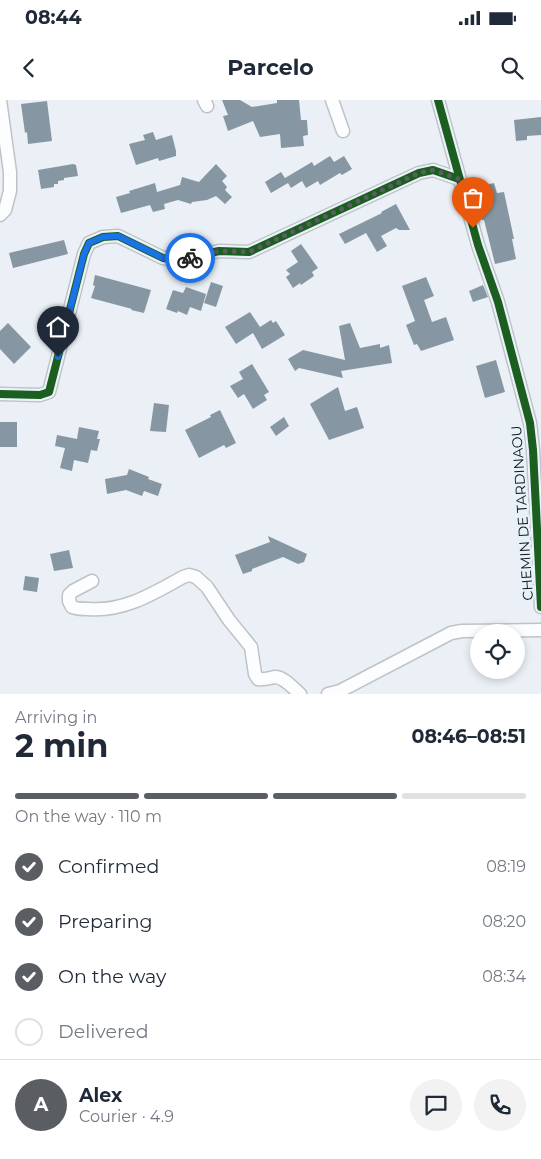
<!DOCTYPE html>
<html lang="en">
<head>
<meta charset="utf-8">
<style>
	:root { --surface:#fff; --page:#f2f2f3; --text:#1f2937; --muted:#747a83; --line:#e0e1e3; --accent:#5a5e62 }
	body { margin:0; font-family:Montserrat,sans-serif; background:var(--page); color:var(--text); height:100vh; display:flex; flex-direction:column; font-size:19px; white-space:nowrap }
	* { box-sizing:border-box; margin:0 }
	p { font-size:16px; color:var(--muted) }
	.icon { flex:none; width:28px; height:28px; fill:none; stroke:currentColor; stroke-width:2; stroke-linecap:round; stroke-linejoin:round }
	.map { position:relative; height:594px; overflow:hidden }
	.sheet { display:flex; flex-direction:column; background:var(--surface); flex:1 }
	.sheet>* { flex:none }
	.fabs { position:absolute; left:470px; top:524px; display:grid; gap:10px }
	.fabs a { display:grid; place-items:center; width:55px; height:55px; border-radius:50%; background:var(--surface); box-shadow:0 2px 8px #0003; font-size:25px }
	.pin { position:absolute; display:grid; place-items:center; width:42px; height:42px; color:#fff; margin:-51px -21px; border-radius:50% 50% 50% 0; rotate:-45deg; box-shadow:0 0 5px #0007 }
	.pin .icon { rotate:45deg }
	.courier { position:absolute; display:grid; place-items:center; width:50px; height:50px; margin:-25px; border:4px solid #1a73e8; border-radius:50%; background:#fff; color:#222; box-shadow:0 1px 6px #0007 }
	.headline em { font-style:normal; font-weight:700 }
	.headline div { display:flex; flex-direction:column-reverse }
	.headline { display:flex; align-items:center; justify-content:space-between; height:85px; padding:0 15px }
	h1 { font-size:32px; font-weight:700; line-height:38px }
	.bar { display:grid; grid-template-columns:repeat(4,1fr); gap:8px 5px; align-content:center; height:60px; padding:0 15px }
	.bar i { height:6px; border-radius:4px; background:var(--line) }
	.bar .current { background:var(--accent) }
	.bar p { grid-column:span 4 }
	.line { display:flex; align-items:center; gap:12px; padding:0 15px; border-top:1px solid var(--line) }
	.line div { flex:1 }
	.round { display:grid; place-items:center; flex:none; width:52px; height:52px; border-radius:26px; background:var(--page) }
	ol { padding:0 15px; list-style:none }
	li { display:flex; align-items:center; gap:15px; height:55px }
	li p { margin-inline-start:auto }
	li .icon { padding:5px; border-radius:50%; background:var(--accent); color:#fff; stroke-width:4 }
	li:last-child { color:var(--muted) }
	li i { width:28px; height:28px; border:2px solid var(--line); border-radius:50% }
	.status { display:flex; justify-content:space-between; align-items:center; height:35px; padding:0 25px; background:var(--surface); direction:ltr }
	.status svg { height:14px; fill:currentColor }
	header { display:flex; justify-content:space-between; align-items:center; height:65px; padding:0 15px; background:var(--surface); font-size:22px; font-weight:700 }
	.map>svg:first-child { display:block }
</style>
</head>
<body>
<div class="status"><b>08:44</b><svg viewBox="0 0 49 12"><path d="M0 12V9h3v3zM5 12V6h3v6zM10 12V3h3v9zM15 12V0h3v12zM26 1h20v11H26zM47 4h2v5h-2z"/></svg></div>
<header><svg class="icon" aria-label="back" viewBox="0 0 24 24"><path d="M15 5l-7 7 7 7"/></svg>Parcelo<svg class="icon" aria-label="search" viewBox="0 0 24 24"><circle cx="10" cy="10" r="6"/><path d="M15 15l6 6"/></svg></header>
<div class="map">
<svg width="541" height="594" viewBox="0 0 541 594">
	<rect width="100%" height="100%" fill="#eaf0f6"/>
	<path fill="#8697a3" d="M222,0H240L252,7L277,3V0H299L301,20H307L308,35L303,36L304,46L281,48L280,34L260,37L253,21L228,31L223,16L228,15Z
		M47,1L52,41L28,44L27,32L25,33L21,4Z
		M541,17V35L527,36V40L516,41L514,20Z
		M153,32L156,40L172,35L176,51V56L159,61L158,58L136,65L129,44L145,40L143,35Z
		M330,56L334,62L344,56L352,69L342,75L340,73L320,85L318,81L306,88L302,81L291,88L288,83L271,93L265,82L281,72L285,78L312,62L314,66Z
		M73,64L76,65L78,76L64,78V80L58,81V84H54V87L41,89L38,70Z
		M216,64L227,76L222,81L227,87L225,90L232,97L225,104L216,96L207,100L192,102L191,104L178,100L164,104L165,109L153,112L150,105L121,113L116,97L130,93L129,91L155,83L157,92L180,85L182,77L199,82Z
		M494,83L497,93L504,92L514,139H512L516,159L495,164L484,120H482L474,88Z
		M396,104L410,130H399L396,128L381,136L387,146L377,152L366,133L345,144L339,134L382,113L381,112Z
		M64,140L68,154L13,168L9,153Z
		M301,144L318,168L312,172L314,176L301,185L300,183L293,188L286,177L290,174L286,170L298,162L291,151Z
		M95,175L151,190L144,213L131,210L132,209L91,198L95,186L93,185Z
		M426,177L434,196L424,200L432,222L446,217L454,240L421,251L417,244L414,245L406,225L415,221L402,186Z
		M211,182L223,186L216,207L204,203Z
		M483,185L488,197L473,202L469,191Z
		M186,187L206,194L201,211L190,207L187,215L178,211L177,213L166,209L173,190L183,193Z
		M250,212L260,227L271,220L273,223L276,221L285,235L262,249L253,233L236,244L225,227Z
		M8,223L31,247L14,264L0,249V231Z
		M350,223L360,248L380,244V248L389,245L392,263L341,271L343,278L299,268L295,271L288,259L303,250L345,260L339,226Z
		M496,260L505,292L485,298L476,266Z
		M252,264L269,292L264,295L267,300L253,309L244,294L238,298L230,286L243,279L239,272Z
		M338,287L345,311L357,307L364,328L329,340L310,304Z
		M154,303L169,305L166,332L150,331Z
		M220,310L236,343L226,348L224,345L199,358L185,330L211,317L210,315Z
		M284,317L289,326L276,336L270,327Z
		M0,322H17V347H0Z
		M79,327L99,331L97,339H100L97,351L91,350L88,363L74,360L72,371L60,368L65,348L55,346L57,335L77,339Z
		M129,369L149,377L148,379L162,384L158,396L144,391L142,396L126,390L107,394L105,379L127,375Z
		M268,436L307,454L304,462L298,464L283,457L252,469V471L243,474L235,455L270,442Z
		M69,450L73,468L54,471L50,454Z
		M25,476L39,478L37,492L23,490Z"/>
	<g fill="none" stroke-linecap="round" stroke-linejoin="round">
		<g stroke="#bfc3c7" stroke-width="15">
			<path id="street" d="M204,0L207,6
				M332,0L343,31
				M438,0L478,145L498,202L530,323L533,350L541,507
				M0,115L5,110L10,91V72L0,0
				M0,294L40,295L49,292L84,154L89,143L103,137L118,136L163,158L181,160L219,151L249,152L419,73L433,70L459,79
				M92,481L73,491L69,495V501L72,507C77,509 83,509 88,509C123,512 153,494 183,477L189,475L196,477L207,487L229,520L251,547L255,574L258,579C265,580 269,578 275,577C284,577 293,588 300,594
				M328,594L340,591L451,533L462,531L541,530"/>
		</g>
		<use href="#street" stroke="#fcfdfe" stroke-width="12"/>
		<g stroke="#e6f1fa" stroke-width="11">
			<path id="cycleway" d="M438,0L478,145L498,202L530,323L533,350L541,507
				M0,294L40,295L49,292L84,154L89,143L103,137L118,136L163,158L181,160L219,151L249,152L419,73L433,70L459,79"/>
		</g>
		<use href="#cycleway" stroke="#1b5e20" stroke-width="8"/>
	</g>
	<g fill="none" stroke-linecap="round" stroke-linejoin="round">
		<path stroke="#5a5e62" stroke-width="5" stroke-dasharray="0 9" d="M190,158L219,151L249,152L419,73L433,70L459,79L473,128"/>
		<path stroke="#1a73e8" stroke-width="6" d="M58,257L84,154L89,143L103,137L118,136L163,158L181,160L190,158"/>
	</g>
	<g text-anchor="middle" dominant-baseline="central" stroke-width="5" stroke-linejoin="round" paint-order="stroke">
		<g font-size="14" fill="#0c1013" stroke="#e6f1fa">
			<text transform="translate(522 413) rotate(-94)">CHEMIN DE TARDINAOU</text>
		</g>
	</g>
</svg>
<div class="fabs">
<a><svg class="icon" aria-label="locate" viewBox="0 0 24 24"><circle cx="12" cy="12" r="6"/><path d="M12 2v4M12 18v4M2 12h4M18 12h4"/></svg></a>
</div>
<div class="pin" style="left:473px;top:128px;background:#ea580c"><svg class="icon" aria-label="bag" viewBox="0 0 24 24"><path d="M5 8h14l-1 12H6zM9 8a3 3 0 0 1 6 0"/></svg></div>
<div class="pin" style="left:58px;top:257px;background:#1f2937"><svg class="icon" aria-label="home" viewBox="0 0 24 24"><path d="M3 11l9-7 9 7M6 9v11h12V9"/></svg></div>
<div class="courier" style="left:190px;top:158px"><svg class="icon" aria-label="bike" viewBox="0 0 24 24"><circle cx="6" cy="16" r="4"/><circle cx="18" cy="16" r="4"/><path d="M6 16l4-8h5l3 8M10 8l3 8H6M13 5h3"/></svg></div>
</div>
<section class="sheet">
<div class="headline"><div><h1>2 min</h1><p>Arriving in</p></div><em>08:46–08:51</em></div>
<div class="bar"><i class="current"></i><i class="current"></i><i class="current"></i><i></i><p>On the way · 110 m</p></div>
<ol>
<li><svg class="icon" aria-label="check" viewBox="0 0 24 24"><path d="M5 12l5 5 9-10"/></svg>Confirmed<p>08:19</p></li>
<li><svg class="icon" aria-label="check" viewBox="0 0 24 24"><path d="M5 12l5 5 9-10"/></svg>Preparing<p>08:20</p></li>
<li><svg class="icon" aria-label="check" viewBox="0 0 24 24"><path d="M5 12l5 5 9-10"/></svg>On the way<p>08:34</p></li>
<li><i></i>Delivered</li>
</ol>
<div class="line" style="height:90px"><b class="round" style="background:var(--accent);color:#fff">A</b><div><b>Alex</b><p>Courier · 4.9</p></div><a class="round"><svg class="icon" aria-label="chat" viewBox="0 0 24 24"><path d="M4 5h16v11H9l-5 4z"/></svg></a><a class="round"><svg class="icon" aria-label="phone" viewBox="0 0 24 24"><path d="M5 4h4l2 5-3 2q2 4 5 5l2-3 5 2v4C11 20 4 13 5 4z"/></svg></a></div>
</section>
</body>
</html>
